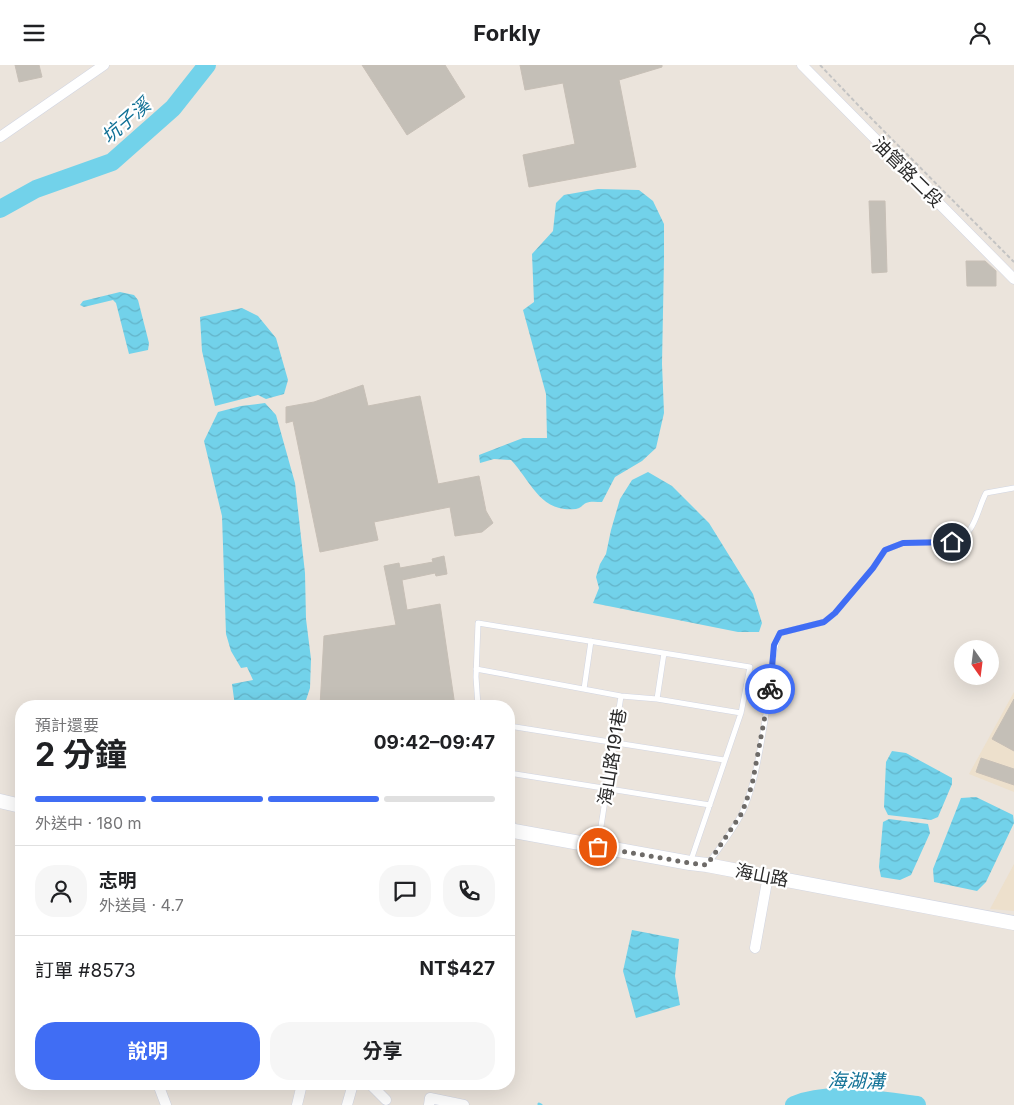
<!DOCTYPE html>
<html lang="zh-TW">
<head>
<meta charset="utf-8">
<style>
	:root { --surface:#fff; --page:#f6f6f6; --text:#202124; --muted:#757577; --line:#e0e0e0; --accent:#406df4 }
	body { margin:0; font-family:Inter,"Noto Sans TC",sans-serif; background:var(--page); color:var(--text); height:100vh; display:flex; flex-direction:column; font-size:19px; white-space:nowrap }
	* { box-sizing:border-box; margin:0 }
	p { font-size:16px; color:var(--muted) }
	.icon { flex:none; width:28px; height:28px; fill:none; stroke:currentColor; stroke-width:2; stroke-linecap:round; stroke-linejoin:round }
	.map { position:relative; flex:1; overflow:hidden }
	.side { position:absolute; left:15px; top:635px; width:500px; height:390px; display:flex; flex-direction:column; background:var(--surface); border-radius:20px; box-shadow:0 5px 20px #0002 }
	.side>* { flex:none }
	.needle { width:32px; rotate:166deg }
	.tools { position:absolute; left:954px; top:575px; display:grid; gap:10px }
	.tools a { display:grid; place-items:center; width:45px; height:45px; border-radius:50%; background:var(--surface); box-shadow:0 5px 20px #0002; font-size:25px }
	.pin { position:absolute; display:grid; place-items:center; width:42px; height:42px; color:#fff; margin:-21px; border:2px solid #fff; border-radius:50%; box-shadow:0 1px 5px #0007 }
	.courier { position:absolute; display:grid; place-items:center; width:50px; height:50px; margin:-25px; border:4px solid #406df4; border-radius:50%; background:#fff; color:#222; box-shadow:0 1px 6px #0007 }
	.headline em { font-style:normal; font-weight:700 }
	.headline div { display:flex; flex-direction:column-reverse }
	.headline { display:flex; align-items:center; justify-content:space-between; height:85px; padding:0 20px }
	h1 { font-size:32px; font-weight:700; line-height:38px }
	.bar { display:grid; grid-template-columns:repeat(4,1fr); gap:8px 5px; align-content:center; height:60px; padding:0 20px }
	.bar i { height:6px; border-radius:4px; background:var(--line) }
	.bar .current { background:var(--accent) }
	.bar p { grid-column:span 4 }
	.line { display:flex; align-items:center; gap:12px; padding:0 20px; border-top:1px solid var(--line) }
	.line div { flex:1 }
	.round { display:grid; place-items:center; flex:none; width:52px; height:52px; border-radius:20px; background:var(--page) }
	.action { display:flex; gap:10px; margin-top:auto; padding:10px 20px }
	.action a { flex:1; height:58px; border-radius:20px; background:var(--accent); color:#fff; font-size:20px; font-weight:700; line-height:58px; text-align:center }
	.action a+a { background:var(--page); color:var(--text) }
	header { display:flex; justify-content:space-between; align-items:center; height:65px; padding:0 20px; background:var(--surface); font-size:22px; font-weight:700 }
	.map>svg:first-child { display:block }
</style>
</head>
<body>
<header><svg class="icon" aria-label="menu" viewBox="0 0 24 24"><path d="M4 6h16M4 12h16M4 18h16"/></svg>Forkly<svg class="icon" aria-label="person" viewBox="0 0 24 24"><circle cx="12" cy="8" r="4"/><path d="M4 21q1-7 8-7t8 7"/></svg></header>
<div class="map">
<svg width="1014" height="1040" viewBox="0 0 1014 1040">
	<defs>
		<pattern id="water-waves" width="16" height="10" patternUnits="userSpaceOnUse" patternTransform="scale(1.25)"><rect width="16" height="10" fill="#72d2ea"/><path d="M0 5q4-4 8 0t8 0" fill="none" stroke="#63b4c9"/></pattern>
	</defs>
	<rect width="100%" height="100%" fill="#ebe4dc"/>
	<path fill="#ede0cc" d="M1014,627V727L969,709Z
		M1014,799V846L990,844Z"/>
	<path fill="url(#water-waves)" d="M598,124L639,125L653,136L664,159V194L662,299L664,348L656,383L642,396L615,412L602,437C597,437 590,436 586,438C582,440 581,443 576,444C540,448 531,416 511,395L494,394L480,398L479,390L523,373H547L546,329L523,245L534,237L532,189L553,166L556,138L564,130Z
		M120,227L134,230L138,235L149,278L148,285L129,289L116,238L113,235L84,242L80,240L83,236Z
		M242,243L258,251L276,273L288,315L284,329L266,334L258,330L215,341L202,286L200,252Z
		M265,338L276,350L295,418L305,508L306,554L311,594L310,623L304,641H235L232,619L253,615L247,602L241,603L231,586L226,569L222,451L204,376L218,347L241,341Z
		M648,407L672,421L709,458L753,529L762,558L759,567H738L593,538L599,523L596,512L600,499L606,489L611,465L620,434L632,415Z
		M892,686L906,688L952,713V719L938,752L931,755L888,750L884,742L886,697Z
		M976,732L1013,750L1014,758L986,817L977,826L934,817L933,804L961,733Z
		M889,754L928,759L930,768L911,810L900,815L881,812L879,802L883,757Z
		M632,865L679,874L675,911L680,940L636,953L623,906Z"/>
	<g fill="none" stroke-linecap="round" stroke-linejoin="round">
		<path stroke="#72d2ea" stroke-width="3" d="M539,1039L541,1040"/>
		<path stroke="#72d2ea" stroke-width="18" d="M0,144L36,124L112,97L173,43L207,0
			M794,1040C830,1025 879,1035 917,1040"/>
	</g>
	<path fill="#c4bfb7" stroke="#c7bfb6" d="M15,0H39L42,12L19,17Z
		M362,0H445L465,32L407,70Z
		M520,0H662V2L619,15L636,102L529,122L523,90L575,79L563,18L525,25Z
		M869,136H885L887,207L872,208Z
		M966,196H985L996,206V221H967Z
		M363,320L368,341L420,331L438,419L479,411L486,446L493,458L482,467L455,471L450,442L374,457L378,475L320,487L293,356L286,358V342L314,337Z
		M444,491L447,509L436,511L435,508L402,515L407,545L440,539L455,641H320L324,571L396,560L384,501L399,498L400,503L433,497L432,494Z
		M1014,634V686L992,674Z
		M981,693L1014,704V720L976,707Z"/>
	<g fill="none" stroke-linecap="round" stroke-linejoin="round">
		<g stroke="#d1d5e2" stroke-width="6">
			<path id="service" d="M476,604L621,631L657,634L741,648
				M584,624L591,576
				M657,634L664,588
				M478,641L476,612L478,558L750,602L741,648L690,798
				M509,661L724,695
				M509,708L710,740
				M509,745L514,764
				M598,781L621,631
				M708,799C719,783 733,766 742,748C756,720 763,668 768,636C772,614 771,587 780,568L824,557L835,548L873,503L885,485L903,478L952,477C976,470 976,447 986,428L1014,423"/>
		</g>
		<g stroke="#d1d5e2" stroke-width="11">
			<path id="minor" d="M802,0L1014,214
				M0,72L104,0
				M755,883L768,811
				M158,1019L166,1040
				M370,1019L386,1035
				M297,1040L302,1019
				M347,1040L353,1019
				M429,1040L430,1033L464,1040"/>
		</g>
		<g stroke="#d1d5e2" stroke-width="15">
			<path id="secondary" d="M0,736L21,741
				M509,767L514,766L690,798L707,800L1014,858"/>
		</g>
		<path stroke="#c3c3c3" stroke-width="2" stroke-dasharray="4 2.5" stroke-linecap="butt" d="M820,0L859,41L1014,197"/>
		<use href="#service" stroke="#fff" stroke-width="5"/>
		<use href="#minor" stroke="#fff" stroke-width="10"/>
		<use href="#secondary" stroke="#fff" stroke-width="14"/>
	</g>
	<g fill="none" stroke-linecap="round" stroke-linejoin="round">
		<path stroke="#6e6b68" stroke-width="5" stroke-dasharray="0 9" d="M598,782L690,798L707,800L742,748L752,720L770,624"/>
		<path stroke="#406df4" stroke-width="6" d="M770,624L774,580L780,568L824,557L835,548L873,503L885,485L903,478L952,477"/>
	</g>
	<g text-anchor="middle" dominant-baseline="central" stroke-width="4.5" stroke-linejoin="round" paint-order="stroke">
		<g font-size="18" fill="#2a2a2a" stroke="#fff">
			<text transform="translate(908 107) rotate(45)">油管路二段</text>
			<text transform="translate(612 692) rotate(-81)">海山路191巷</text>
			<text transform="translate(762 810) rotate(11)">海山路</text>
		</g>
		<g font-size="19" font-style="italic" fill="#117196" stroke="#fff">
			<text transform="translate(126 56) rotate(-41)">坑子溪</text>
			<text transform="translate(856 1016) rotate(1)">海湖溝</text>
		</g>
	</g>
</svg>
<div class="tools">
<a><svg class="needle" viewBox="-14 -14 28 28"><path d="M0-13l5 13h-10z" fill="#e53935"/><path d="M0 13l5-13h-10z" fill="#757577"/></svg></a>
</div>
<div class="pin" style="left:598px;top:782px;background:#ea580c"><svg class="icon" aria-label="bag" viewBox="0 0 24 24"><path d="M5 8h14l-1 12H6zM9 8a3 3 0 0 1 6 0"/></svg></div>
<div class="pin" style="left:952px;top:477px;background:#1f2937"><svg class="icon" aria-label="home" viewBox="0 0 24 24"><path d="M3 11l9-7 9 7M6 9v11h12V9"/></svg></div>
<div class="courier" style="left:770px;top:624px"><svg class="icon" aria-label="bike" viewBox="0 0 24 24"><circle cx="6" cy="16" r="4"/><circle cx="18" cy="16" r="4"/><path d="M6 16l4-8h5l3 8M10 8l3 8H6M13 5h3"/></svg></div>
<section class="side">
<div class="headline"><div><h1>2 分鐘</h1><p>預計還要</p></div><em>09:42–09:47</em></div>
<div class="bar"><i class="current"></i><i class="current"></i><i class="current"></i><i></i><p>外送中 · 180 m</p></div>
<div class="line" style="height:90px"><a class="round"><svg class="icon" aria-label="person" viewBox="0 0 24 24"><circle cx="12" cy="8" r="4"/><path d="M4 21q1-7 8-7t8 7"/></svg></a><div><b>志明</b><p>外送員 · 4.7</p></div><a class="round"><svg class="icon" aria-label="chat" viewBox="0 0 24 24"><path d="M4 5h16v11H9l-5 4z"/></svg></a><a class="round"><svg class="icon" aria-label="phone" viewBox="0 0 24 24"><path d="M5 4h4l2 5-3 2q2 4 5 5l2-3 5 2v4C11 20 4 13 5 4z"/></svg></a></div>
<div class="line" style="height:65px"><div>訂單 #8573</div><b>NT$427</b></div>
<div class="action"><a>說明</a><a>分享</a></div>
</section>
</div>
</body>
</html>
